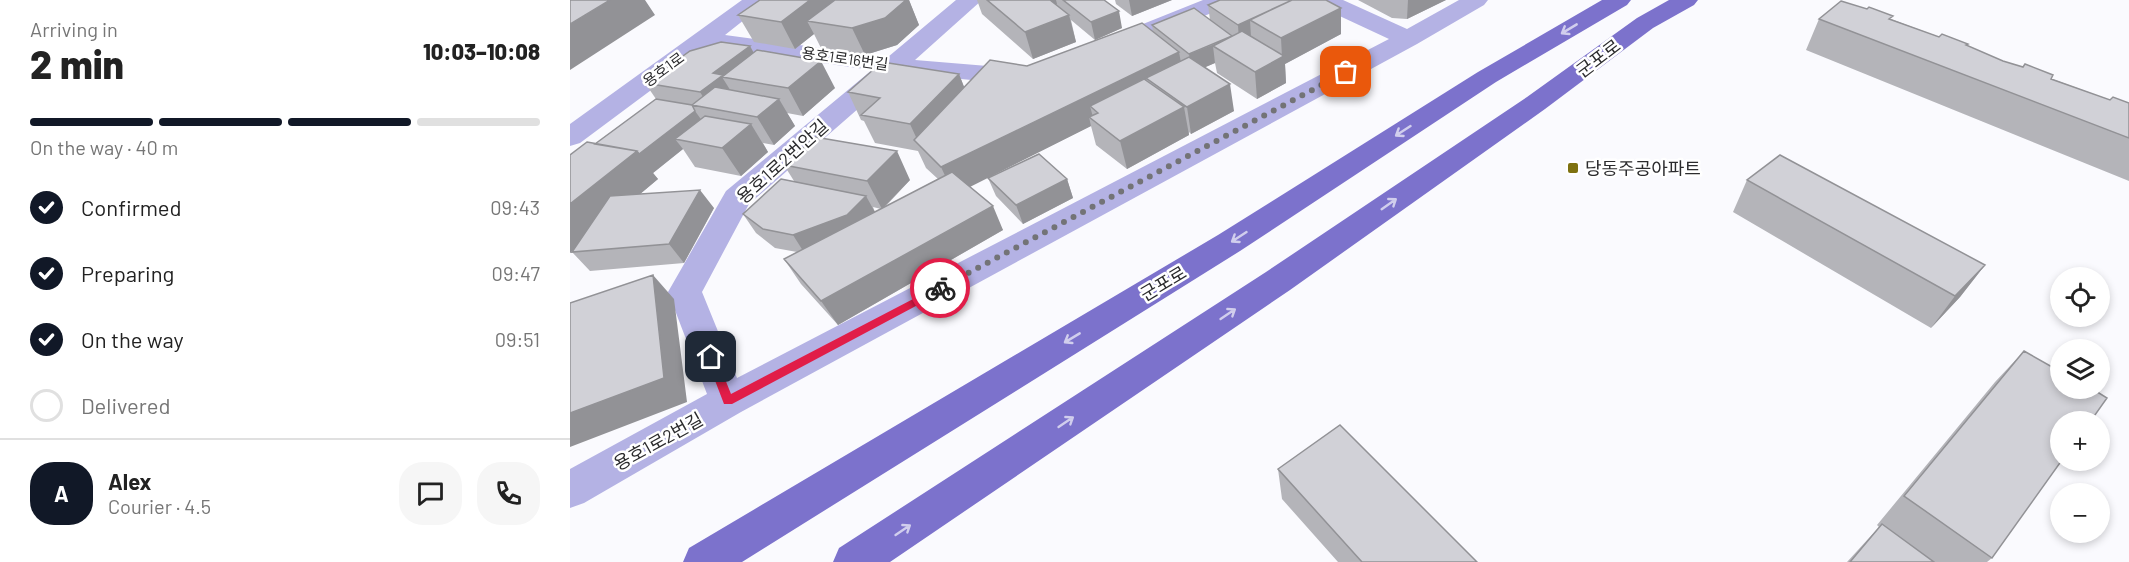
<!DOCTYPE html>
<html lang="en">
<head>
<meta charset="utf-8">
<style>
	:root { --surface:#fff; --page:#f6f6f6; --text:#222; --muted:#767676; --line:#e0e0e0; --accent:#111827 }
	body { margin:0; font-family:Barlow,"Noto Sans KR",sans-serif; background:var(--page); color:var(--text); height:100vh; display:flex; flex-direction:column; font-size:22px; white-space:nowrap }
	* { box-sizing:border-box; margin:0 }
	p { font-size:20px; color:var(--muted) }
	.icon { flex:none; width:33px; height:33px; fill:none; stroke:currentColor; stroke-width:2; stroke-linecap:round; stroke-linejoin:round }
	.map { position:relative; flex:1; overflow:hidden }
	.details { display:flex; flex-direction:column; background:var(--surface); width:570px }
	.details>* { flex:none }
	.controls { position:absolute; left:1480px; top:267px; display:grid; gap:12px }
	.controls a { display:grid; place-items:center; width:60px; height:60px; border-radius:50%; background:var(--surface); box-shadow:0 3px 9px #0003; font-size:30px }
	.pin { position:absolute; display:grid; place-items:center; width:51px; height:51px; color:#fff; margin:-26px; border-radius:12px; box-shadow:0 3px 9px #0006 }
	.courier { position:absolute; display:grid; place-items:center; width:60px; height:60px; margin:-30px; border:4px solid #e11d48; border-radius:50%; background:#fff; color:#222; box-shadow:0 2px 8px #0007 }
	.head em { font-style:normal; font-weight:800 }
	.head div { display:flex; flex-direction:column-reverse }
	.head { display:flex; align-items:center; justify-content:space-between; height:102px; padding:0 30px }
	h1 { font-size:39px; font-weight:800; line-height:45px }
	.bar { display:grid; grid-template-columns:repeat(4,1fr); gap:9px 6px; align-content:center; height:72px; padding:0 30px }
	.bar i { height:8px; border-radius:4px; background:var(--line) }
	.bar .current { background:var(--accent) }
	.bar p { grid-column:span 4 }
	.line { display:flex; align-items:center; gap:15px; padding:0 30px; border-top:2px solid var(--line) }
	.line div { flex:1 }
	.round { display:grid; place-items:center; flex:none; width:63px; height:63px; border-radius:24px; background:var(--page) }
	ol { padding:0 30px; list-style:none }
	li { display:flex; align-items:center; gap:18px; height:66px }
	li p { margin-inline-start:auto }
	li .icon { padding:6px; border-radius:50%; background:var(--accent); color:#fff; stroke-width:4 }
	li:last-child { color:var(--muted) }
	li i { width:33px; height:33px; border:3px solid var(--line); border-radius:50% }
	main { display:flex; flex:1; min-height:0 }
	.map>svg:first-child { display:block }
</style>
</head>
<body>
<main>
<section class="details">
<div class="head"><div><h1>2 min</h1><p>Arriving in</p></div><em>10:03–10:08</em></div>
<div class="bar"><i class="current"></i><i class="current"></i><i class="current"></i><i></i><p>On the way · 40 m</p></div>
<ol>
<li><svg class="icon" aria-label="check" viewBox="0 0 24 24"><path d="M5 12l5 5 9-10"/></svg>Confirmed<p>09:43</p></li>
<li><svg class="icon" aria-label="check" viewBox="0 0 24 24"><path d="M5 12l5 5 9-10"/></svg>Preparing<p>09:47</p></li>
<li><svg class="icon" aria-label="check" viewBox="0 0 24 24"><path d="M5 12l5 5 9-10"/></svg>On the way<p>09:51</p></li>
<li><i></i>Delivered</li>
</ol>
<div class="line" style="height:108px"><b class="round" style="background:var(--accent);color:#fff">A</b><div><b>Alex</b><p>Courier · 4.5</p></div><a class="round"><svg class="icon" aria-label="chat" viewBox="0 0 24 24"><path d="M4 5h16v11H9l-5 4z"/></svg></a><a class="round"><svg class="icon" aria-label="phone" viewBox="0 0 24 24"><path d="M5 4h4l2 5-3 2q2 4 5 5l2-3 5 2v4C11 20 4 13 5 4z"/></svg></a></div>
</section>
<div class="map">
<svg width="1559" height="562" viewBox="0 0 1559 562">
	<rect width="100%" height="100%" fill="#fafafe"/>
	<g fill="none" stroke-linecap="round" stroke-linejoin="round">
		<path fill="#b4b2e4" fill-rule="evenodd" d="M172,0H199L155,35L318,57L386,0H412L345,60L453,69L462,72L466,77L462,82L453,85L329,73L179,204L132,292L167,378L819,39L746,5L742,0H773L837,29L889,0H918L914,5L847,44L171,412L14,503L0,508V469L137,394L98,292L156,191L302,70L139,47L10,143L0,146V124Z
			M633,0H665L661,5L546,52L537,54L528,52L525,47L528,42Z"/>
		<path fill="#7c72cc" fill-rule="evenodd" d="M1032,0H1061L1057,5L926,82L670,251L172,562H113L119,548L648,235L908,72Z
			M1099,0H1128L1124,5L1083,28L975,109L720,290L320,562H263L269,548L696,272L957,97L1067,18Z"/>
	</g>
	<path fill="#b4b4b9" fill-rule="evenodd" d="M190,0H339L349,25L327,45L295,55L251,48L244,34L225,49L184,42L168,15Z
		M407,0H534L552,28L525,40L501,20L506,42L463,59L412,14Z
		M545,0H602L562,16L546,4Z
		M788,0H876L837,19L822,18Z
		M638,5L771,8V34L715,64L716,83L687,99L647,73L645,63L635,67L664,111L621,134L619,132V135L557,169L526,145L521,126L400,186L433,230L268,325L231,284L214,259L227,252L205,248L186,233L173,214L224,181L214,165L340,180L315,207L368,179L356,168L348,151L305,143L294,121L291,120L278,92L389,74L394,87L457,66L583,32L582,25L640,20ZM303,207L311,209L305,212Z
		M1249,19H1321L1369,37L1398,44L1397,46L1433,61L1540,100L1559,103V181L1236,50Z
		M180,46L184,53L265,88L233,116L217,113L225,126L204,145L193,143L198,152L171,176L125,167L113,149L83,173L88,179L70,194L144,208L114,263L20,271L2,252L4,249L0,253L25,144L86,99L75,83Z
		M418,178L497,179L503,198L453,224L426,196Z
		M1177,180L1415,265L1390,297L1361,328L1163,212Z
		M1454,351L1422,558L1417,562H1277L1309,527L1307,525L1425,382Z
		M708,469L907,562H768L712,499Z"/>
	<path fill="#929296" d="M40,0H75L85,15L0,70V24Z
		M240,0H287L237,21L244,34L225,49L211,22Z
		M336,0H339L349,25L327,45L295,55L282,28Z
		M472,0H486L487,4L475,9Z
		M559,0H602L562,16Z
		M722,0L680,20L681,37L669,42L668,25Z
		M838,0H876L837,19Z
		M771,8V34L715,64L716,83L687,99L685,72L712,57L711,38Z
		M549,11L552,28L525,40L521,22Z
		M499,15L506,42L463,59L455,32Z
		M663,37L643,46L645,63L622,73L619,54Z
		M180,46L195,74L152,77L169,104L140,108L130,92L143,73Z
		M609,52L614,79L576,78L580,96L528,113L520,106L524,121L519,117L521,126L384,195L371,167Z
		M251,61L265,88L233,116L218,88Z
		M389,74L400,102L351,148L340,124Z
		M660,84L664,111L621,134L617,107Z
		M209,99L225,126L204,145L187,117Z
		M614,107L619,135L557,169L550,141Z
		M125,111L138,129L105,139L113,149L83,173L88,179L0,253V204L67,151Z
		M181,124L198,152L171,176L152,148Z
		M327,151L340,180L312,209L297,181Z
		M497,179L503,198L453,224L446,205Z
		M130,190L144,208L114,263L99,244Z
		M296,196L306,214L235,254L223,235Z
		M423,206L433,230L268,325L251,301Z
		M1415,265L1390,297L1361,328L1385,296Z
		M83,275L104,299L117,402L0,447V413Z"/>
	<path fill="#d1d1d7" stroke="#929296" stroke-width="1.5" d="M0,0H40L0,24Z
		M190,0H240L211,22L168,15Z
		M265,0H336L315,18L282,28L237,21Z
		M417,0H480L499,15L455,32Z
		M493,0H534L549,11L521,22Z
		M650,0H722L668,25L638,5Z
		M722,0H756L771,8L711,38L680,20Z
		M1271,1L1297,9L1299,7L1323,16L1319,19L1369,37L1372,34L1398,44L1396,45L1433,61L1453,67L1455,64L1483,75L1481,79L1540,100L1543,97L1559,103V138L1249,19Z
		M624,8L662,36L619,54L582,25Z
		M572,23L609,52L371,167L344,140L420,60L457,66Z
		M672,31L714,56L685,72L643,46Z
		M151,42L180,46L143,73L153,75L130,92L75,83L120,51Z
		M187,50L251,61L218,88L152,77Z
		M619,57L660,84L617,107L576,78Z
		M312,62L389,74L340,124L291,115L310,98L278,92Z
		M574,79L614,107L550,141L519,117L528,113L520,106Z
		M145,87L209,99L187,117L122,105Z
		M86,99L122,105L125,111L69,154L67,151L25,144Z
		M135,116L181,124L152,148L105,139Z
		M245,137L327,151L297,181L214,165Z
		M17,142L67,151L0,204V155Z
		M469,154L497,179L446,205L418,178Z
		M1210,155L1415,265L1385,296L1177,180Z
		M382,172L423,206L251,301L214,259Z
		M211,179L296,196L277,215L223,235L193,229L173,214Z
		M130,190L99,244L2,252L40,196Z
		M83,275L94,378L0,413V303Z
		M1454,351L1491,372V388H1521L1537,398L1520,422H1491V460H1492L1422,558L1334,496Z
		M770,425L907,562H792L708,469Z
		M1312,524L1364,562H1280Z"/>
	<defs><path id="oneway-shaft" d="M-6 0H5M1.5-3L5.5 0L1.5 3" fill="none" stroke-width="1.6" stroke-linecap="round" stroke-linejoin="round" transform="scale(1.5)"/></defs>
	<g stroke="#d1ceed">
		<use href="#oneway-shaft" transform="translate(999 29) rotate(149)"/>
		<use href="#oneway-shaft" transform="translate(833 131) rotate(147)"/>
		<use href="#oneway-shaft" transform="translate(819 204) rotate(-35)"/>
		<use href="#oneway-shaft" transform="translate(669 237) rotate(147)"/>
		<use href="#oneway-shaft" transform="translate(658 314) rotate(-34)"/>
		<use href="#oneway-shaft" transform="translate(502 338) rotate(149)"/>
		<use href="#oneway-shaft" transform="translate(496 422) rotate(-34)"/>
		<use href="#oneway-shaft" transform="translate(333 530) rotate(-34)"/>
	</g>
	<path fill="#e11d48" d="M370,285L374,286V291L162,404H154L136,357L137,354H145L161,394Z"/>
	<g fill="none" stroke-linecap="round" stroke-linejoin="round">
		<path stroke="#737376" stroke-width="6" stroke-dasharray="0 10.8" d="M370,288L776,72"/>
	</g>
	<rect fill="#7e7110" stroke="#fff" stroke-width="2" x="997" y="162" width="12" height="12" rx="3"/>
	<g text-anchor="middle" dominant-baseline="central" stroke-width="5" stroke-linejoin="round" paint-order="stroke">
		<g font-size="15" fill="#2b2b2d" stroke="#fff">
			<text transform="translate(275 58) rotate(8)">용호1로16번길</text>
			<text transform="translate(93 69) rotate(-36)">용호1로</text>
		</g>
		<g font-size="18" fill="#2b2b2d" stroke="#fff">
			<text transform="translate(1028 58) rotate(-37)">군포로</text>
			<text transform="translate(212 161) rotate(-42)">용호1로2번안길</text>
			<text transform="translate(593 283) rotate(-31)">군포로</text>
			<text transform="translate(88 441) rotate(-29)">용호1로2번길</text>
		</g>
		<g font-size="18" fill="#2b2b2d" stroke="#fff" text-anchor="start">
			<text x="1015" y="168">당동주공아파트</text>
		</g>
	</g>
</svg>
<div class="controls">
<a><svg class="icon" aria-label="locate" viewBox="0 0 24 24"><circle cx="12" cy="12" r="6"/><path d="M12 2v4M12 18v4M2 12h4M18 12h4"/></svg></a>
<a><svg class="icon" aria-label="layers" viewBox="0 0 24 24"><path d="M12 4l9 5-9 5-9-5zM3 14l9 5 9-5"/></svg></a>
<a>+</a>
<a>−</a>
</div>
<div class="pin" style="left:776px;top:72px;background:#ea580c"><svg class="icon" aria-label="bag" viewBox="0 0 24 24"><path d="M5 8h14l-1 12H6zM9 8a3 3 0 0 1 6 0"/></svg></div>
<div class="pin" style="left:141px;top:357px;background:#1f2937"><svg class="icon" aria-label="home" viewBox="0 0 24 24"><path d="M3 11l9-7 9 7M6 9v11h12V9"/></svg></div>
<div class="courier" style="left:370px;top:288px"><svg class="icon" aria-label="bike" viewBox="0 0 24 24"><circle cx="6" cy="16" r="4"/><circle cx="18" cy="16" r="4"/><path d="M6 16l4-8h5l3 8M10 8l3 8H6M13 5h3"/></svg></div>
</div>
</main>
</body>
</html>
